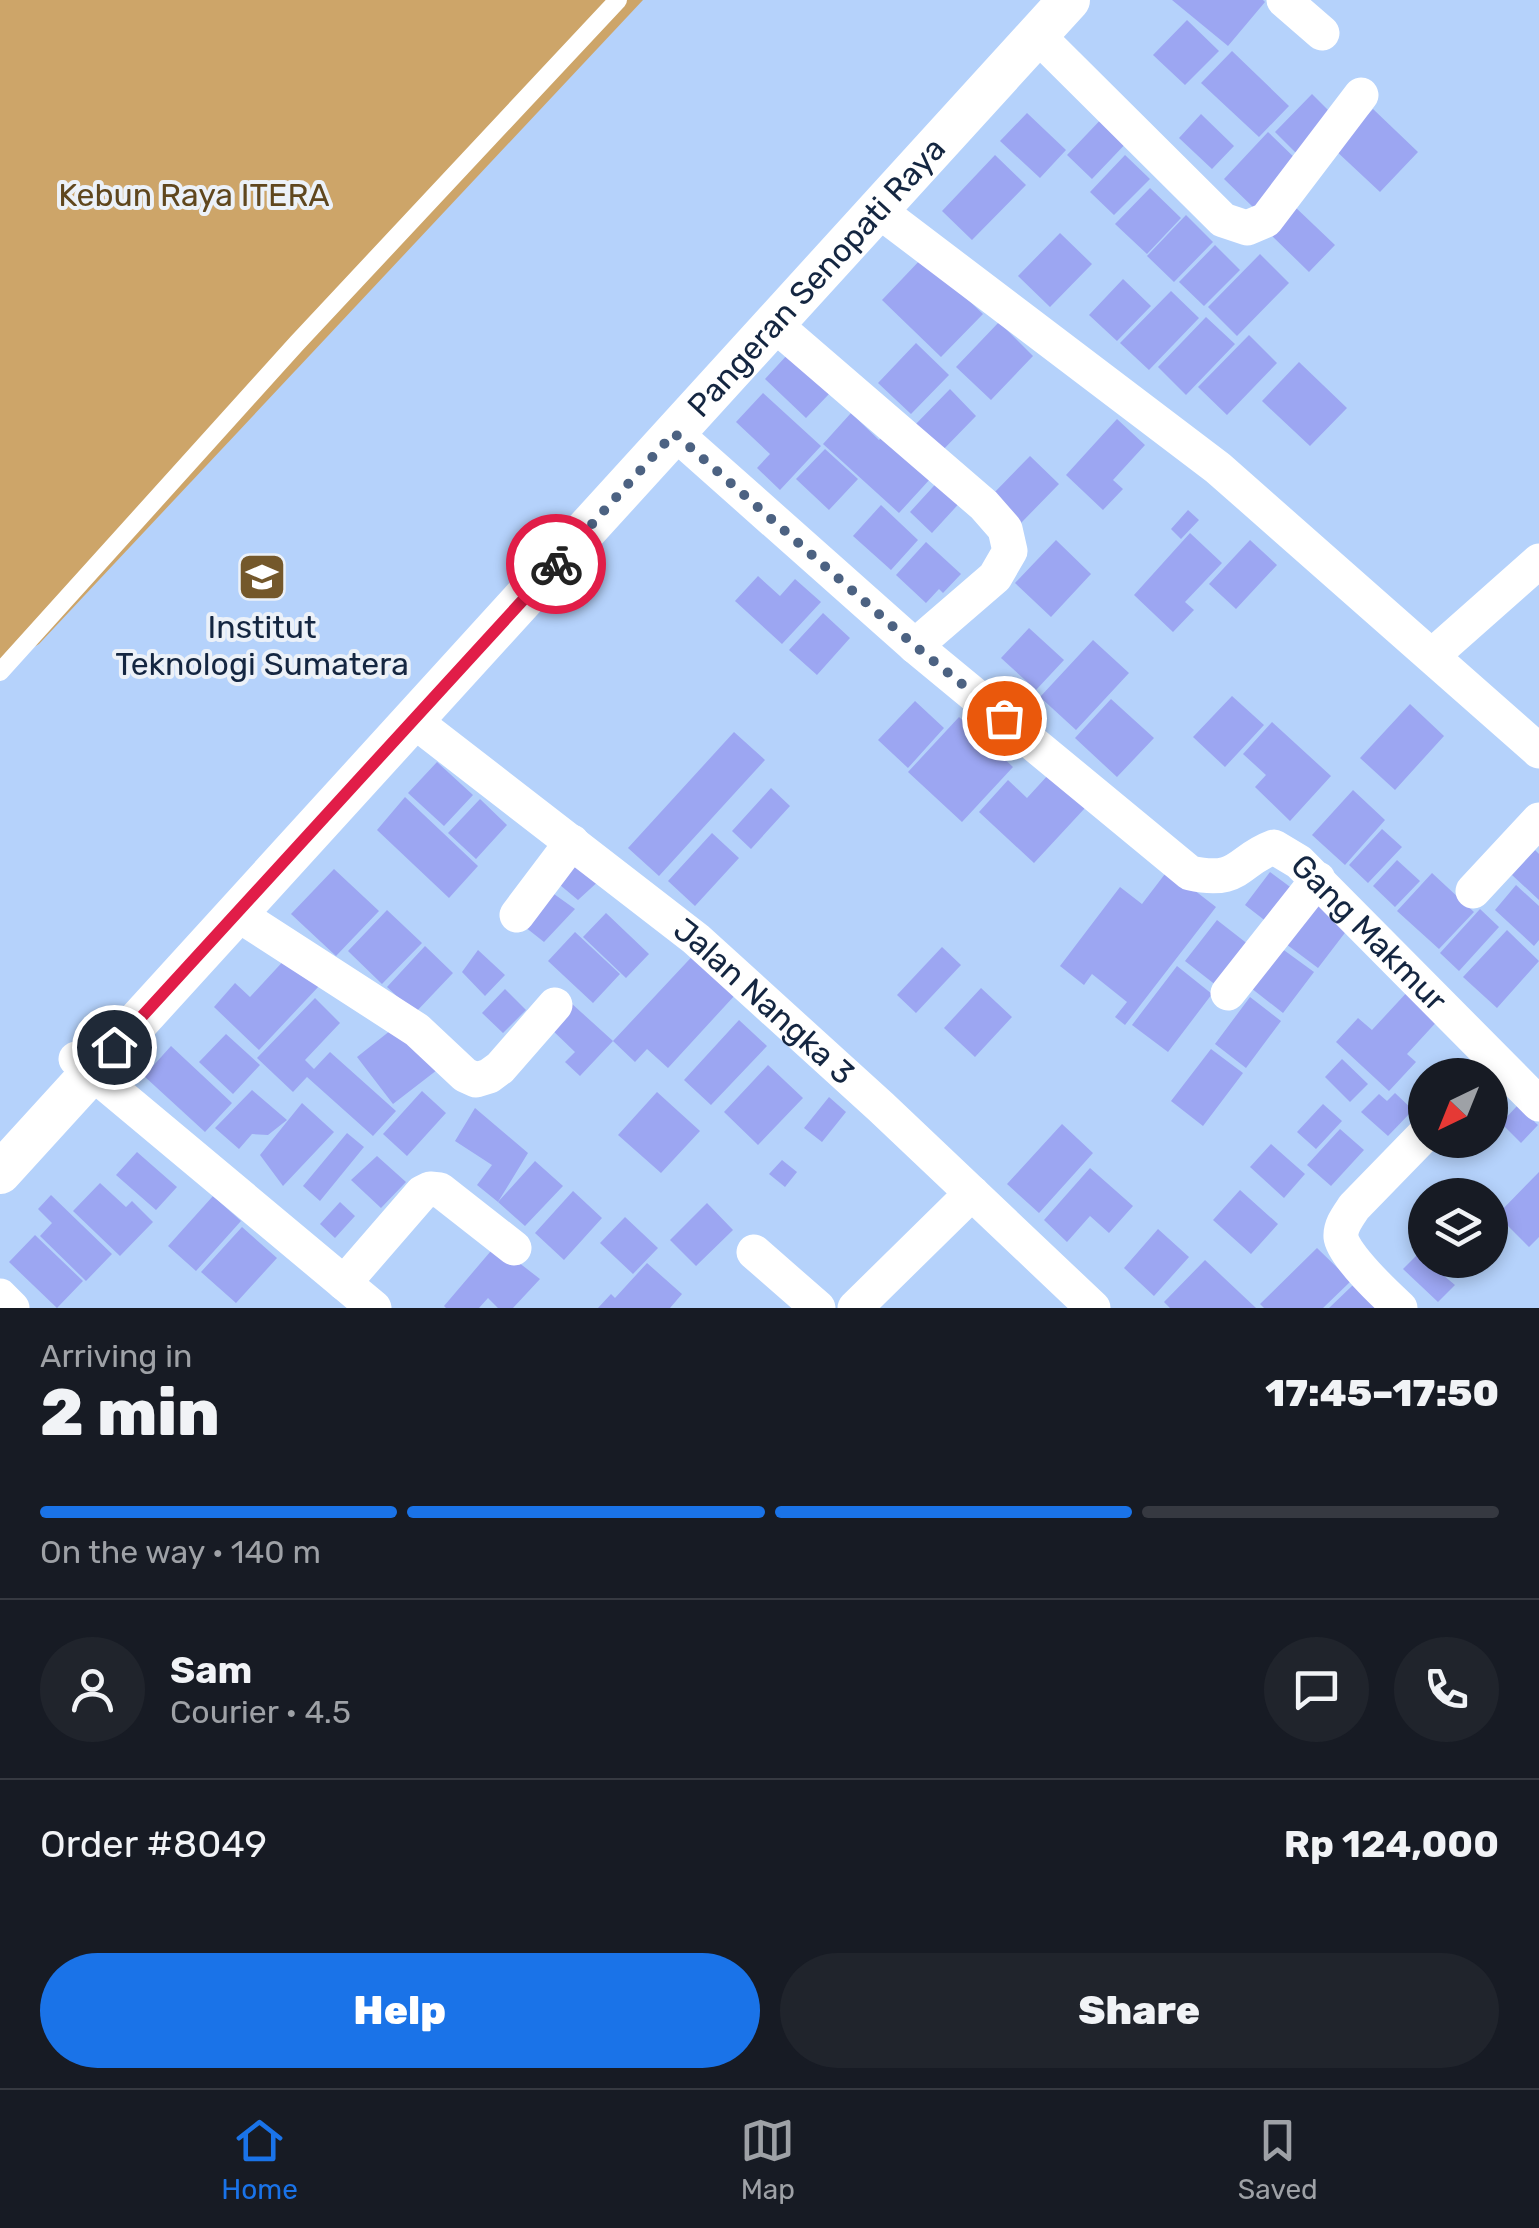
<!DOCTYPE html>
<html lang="en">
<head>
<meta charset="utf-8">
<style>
	:root { --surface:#171b24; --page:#20242c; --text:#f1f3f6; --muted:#9ea1a6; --line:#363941; --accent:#1a73e8 }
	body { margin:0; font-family:Rubik,sans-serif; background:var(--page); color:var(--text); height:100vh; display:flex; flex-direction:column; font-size:38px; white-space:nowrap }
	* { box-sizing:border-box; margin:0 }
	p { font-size:32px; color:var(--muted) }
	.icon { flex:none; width:55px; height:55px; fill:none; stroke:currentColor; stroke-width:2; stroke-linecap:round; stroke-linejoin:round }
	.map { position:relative; height:1308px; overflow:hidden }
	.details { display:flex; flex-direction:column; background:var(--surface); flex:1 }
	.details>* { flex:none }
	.needle { width:65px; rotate:223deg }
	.buttons { position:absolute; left:1408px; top:1058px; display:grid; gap:20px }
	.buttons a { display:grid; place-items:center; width:100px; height:100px; border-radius:50%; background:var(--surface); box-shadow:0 5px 15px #0003; font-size:50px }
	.pin { position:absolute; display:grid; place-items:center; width:85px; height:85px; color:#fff; margin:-42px; border:5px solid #fff; border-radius:50%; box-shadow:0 2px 10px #0007 }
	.courier { position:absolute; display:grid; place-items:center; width:100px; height:100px; margin:-50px; border:8px solid #e11d48; border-radius:50%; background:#fff; color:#222; box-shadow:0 2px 12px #0007 }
	.overview em { font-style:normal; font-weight:800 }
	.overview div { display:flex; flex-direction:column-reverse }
	.overview { display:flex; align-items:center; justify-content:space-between; height:170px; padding:0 40px }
	h1 { font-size:65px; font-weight:800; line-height:75px }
	.bar { display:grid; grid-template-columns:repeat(4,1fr); gap:15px 10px; align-content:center; height:120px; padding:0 40px }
	.bar i { height:12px; border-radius:8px; background:var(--line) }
	.bar .active { background:var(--accent) }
	.bar p { grid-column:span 4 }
	.line { display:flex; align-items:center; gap:25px; padding:0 40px; border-top:2px solid var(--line) }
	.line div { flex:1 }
	.round { display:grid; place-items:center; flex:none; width:105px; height:105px; border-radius:52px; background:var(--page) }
	.cta { display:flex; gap:20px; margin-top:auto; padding:20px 40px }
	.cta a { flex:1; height:115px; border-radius:60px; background:var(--accent); color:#fff; font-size:40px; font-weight:800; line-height:115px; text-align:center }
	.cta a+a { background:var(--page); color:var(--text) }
	.tabs { display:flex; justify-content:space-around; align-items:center; height:140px; border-top:2px solid var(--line); background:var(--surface); font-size:28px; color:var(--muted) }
	.tabs a { display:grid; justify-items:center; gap:5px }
	.tabs .active { color:var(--accent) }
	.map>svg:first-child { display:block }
</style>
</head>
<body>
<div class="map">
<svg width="1539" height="1308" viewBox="0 0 1539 1308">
	<rect width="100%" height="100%" fill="#b5d2fb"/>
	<path fill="#cda569" d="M0,0H643L39,644L0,667Z"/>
	<path fill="#9ca6f2" d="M1172,0H1263L1265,2L1228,46Z
		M1187,20L1219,51L1185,85L1153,55Z
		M1232,51L1289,106L1259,137L1201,83Z
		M1312,94L1338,120L1301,158L1275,132Z
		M1373,109L1418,152L1380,192L1334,149Z
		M1027,113L1066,150L1040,178L1000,141Z
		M1107,113L1132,137L1092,179L1067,155Z
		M1201,114L1234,146L1212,169L1179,138Z
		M1268,132L1299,162L1254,208L1224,179Z
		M995,155L1026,185L972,240L942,211Z
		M1125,155L1150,179L1114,215L1090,192Z
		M1150,188L1181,218L1147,254L1115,224Z
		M1293,205L1335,245L1309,272L1267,231Z
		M1186,215L1213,242L1174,282L1147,256Z
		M1060,233L1092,264L1050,307L1018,276Z
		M1215,245L1240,270L1204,306L1179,282Z
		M1260,254L1289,283L1237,336L1208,307Z
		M923,257L983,314L941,357L882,300Z
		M1123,279L1151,306L1117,341L1089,315Z
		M1171,291L1199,318L1149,370L1120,343Z
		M1206,317L1235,344L1186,395L1158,367Z
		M999,322L1033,356L991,400L956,367Z
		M1249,335L1277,363L1227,415L1198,387Z
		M916,343L949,375L911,414L878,383Z
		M788,354L829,394L806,418L765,379Z
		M1299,362L1347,408L1310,446L1262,401Z
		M950,389L976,416L939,454L912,428Z
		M763,393L821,446L780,490L757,468L770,454L736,422Z
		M851,413L879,440L888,430L931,478L899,513L823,444Z
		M1117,419L1145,445L1113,480L1123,489L1103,510L1066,475Z
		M825,449L858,479L829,510L796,479Z
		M1030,456L1059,484L1021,523L992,495Z
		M942,477L965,497L932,533L910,512Z
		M881,505L918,540L891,570L853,536Z
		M1188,510L1199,520L1181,539L1171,529Z
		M1190,533L1222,563L1185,602L1194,610L1173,632L1134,595Z
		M1056,540L1091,574L1051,617L1015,583Z
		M1250,540L1277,565L1236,609L1209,584Z
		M926,542L961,574L943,593L939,589L926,603L896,575Z
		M758,576L780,596L795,579L821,602L782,644L735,601Z
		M823,613L850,638L817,675L789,650Z
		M1029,628L1064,660L1036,690L1001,658Z
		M1093,640L1129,673L1076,730L1040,697Z
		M1232,696L1264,725L1225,767L1193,737Z
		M1111,699L1154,738L1117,777L1075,738Z
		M915,701L944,728L908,768L878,740Z
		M1410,704L1444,736L1395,790L1360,758Z
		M959,717L1013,767L962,822L908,772Z
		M1272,722L1331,776L1290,821L1255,787L1266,775L1243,754Z
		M734,732L765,760L659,876L628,848Z
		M437,762L473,795L444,826L408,793Z
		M1049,774L1085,808L1034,863L979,812L1008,780L1027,798Z
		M771,788L790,806L751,849L732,831Z
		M1353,790L1385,820L1345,865L1312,835Z
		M405,797L478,866L449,898L377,830Z
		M480,799L507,825L476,859L448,833Z
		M1382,829L1402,847L1368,883L1349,865Z
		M712,833L739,858L695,906L668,881Z
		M1535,850L1539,854V900L1512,875Z
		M576,854L602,878L578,900L554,880Z
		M1397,860L1420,881L1395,907L1373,886Z
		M334,869L379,911L336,956L291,914Z
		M1168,870L1216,907L1125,1025L1115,1017L1127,1002L1092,974L1084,985L1060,966L1120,887L1142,904Z
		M1270,872L1301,895L1276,929L1245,905Z
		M1432,873L1474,912L1439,949L1397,911Z
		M1516,885L1539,906V940L1534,946L1495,910Z
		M547,889L575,909L544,942L520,923Z
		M1322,896L1354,921L1318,968L1286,944Z
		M1480,909L1499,927L1459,971L1440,953Z
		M387,910L422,943L382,984L348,951Z
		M606,913L649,954L626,978L583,937Z
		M1217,920L1249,945L1217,986L1185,961Z
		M1507,930L1539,961L1497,1008L1463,977Z
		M575,932L620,974L593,1003L548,961Z
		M425,946L453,973L415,1013L387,987Z
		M942,947L961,965L916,1013L897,995Z
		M700,948L736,994L668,1068L647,1049L635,1062L613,1041Z
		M1281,948L1314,972L1283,1013L1251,988Z
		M478,950L505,975L485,996L462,972Z
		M288,956L320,985L259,1050L214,1007L235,983L250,997Z
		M1177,966L1212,994L1168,1052L1132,1025Z
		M981,988L1012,1017L975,1057L944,1028Z
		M505,989L526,1010L503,1033L482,1013Z
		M1410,989L1441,1017L1407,1054L1416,1062L1389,1091L1336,1042L1358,1018L1372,1030Z
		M1250,997L1281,1021L1246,1068L1215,1044Z
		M315,998L340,1023L305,1060L314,1069L330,1052L396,1111L373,1136L307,1077L293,1092L257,1058Z
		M571,1003L613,1041L580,1076L565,1062L575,1052L548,1026Z
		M739,1020L767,1046L711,1105L684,1080Z
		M400,1023L437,1070L393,1104L357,1057Z
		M226,1034L260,1065L233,1094L199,1062Z
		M171,1046L232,1103L205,1132L144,1076Z
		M1211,1049L1243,1073L1203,1126L1171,1101Z
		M1342,1059L1368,1084L1350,1102L1325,1077Z
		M768,1065L803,1098L758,1145L724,1112Z
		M252,1090L287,1120L268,1135L252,1134L239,1149L215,1128Z
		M422,1091L446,1113L407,1156L383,1134Z
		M657,1092L700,1131L661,1173L618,1135Z
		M1395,1093L1413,1110L1388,1136L1361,1112L1379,1094L1387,1101Z
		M829,1097L846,1112L822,1142L804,1128Z
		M302,1103L334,1132L283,1186L260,1155Z
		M1323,1104L1342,1121L1316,1149L1297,1132Z
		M1517,1106L1538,1125L1521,1143L1501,1123Z
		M475,1108L528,1153L498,1202L477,1185L492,1165L455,1141Z
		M1062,1124L1093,1153L1039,1213L1007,1184Z
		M1340,1129L1364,1150L1331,1186L1307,1165Z
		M347,1133L364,1147L320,1201L303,1186Z
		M1271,1144L1305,1174L1284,1198L1250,1167Z
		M137,1152L177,1187L156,1210L116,1175Z
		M377,1156L406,1182L381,1208L351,1180Z
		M782,1160L797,1172L785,1187L769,1174Z
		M535,1161L563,1186L525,1226L498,1202Z
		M1090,1168L1133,1206L1109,1233L1090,1216L1067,1242L1044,1220Z
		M1539,1172V1237L1529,1247L1497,1215Z
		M100,1183L126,1207L132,1201L153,1222L120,1256L73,1211Z
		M1240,1190L1278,1224L1251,1254L1213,1220Z
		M573,1191L602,1218L564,1260L535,1233Z
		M51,1195L112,1254L86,1281L40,1236L52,1223L38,1209Z
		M213,1196L241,1221L196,1271L168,1246Z
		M340,1202L355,1216L335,1238L320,1224Z
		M707,1203L733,1230L696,1266L670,1240Z
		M625,1217L658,1248L633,1274L600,1243Z
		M242,1227L277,1258L236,1303L201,1272Z
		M1158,1229L1189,1257L1154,1296L1124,1268Z
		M35,1235L83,1281L57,1308L9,1262Z
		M496,1245L540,1279L513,1308H498L488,1298L479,1308H446L444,1306Z
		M1317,1248L1351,1281L1323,1308H1264L1260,1304Z
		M1420,1252L1425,1260L1455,1285L1438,1302L1403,1269Z
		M1205,1260L1256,1308H1170L1164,1302Z
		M647,1263L682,1294L670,1308H598L611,1294L615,1298Z
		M1353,1285L1376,1308H1329Z"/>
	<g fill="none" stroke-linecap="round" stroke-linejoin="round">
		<path stroke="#fff" stroke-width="18" d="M0,672L297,343L618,0"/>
		<g stroke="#fff" stroke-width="35">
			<path d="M1284,0L1322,33"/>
			<path d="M1037,35L1223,220L1247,228L1266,220L1361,95"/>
			<path d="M878,210L1218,468L1539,751"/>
			<path d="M774,324L984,505L1005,529L1010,551L995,577L915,646"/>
			<path id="s1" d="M675,433L915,646L1190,873C1241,884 1236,861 1274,847L1299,862L1539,1104"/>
			<path d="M1433,655L1539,561"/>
			<path id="s2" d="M413,720L696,939L881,1107L1093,1308"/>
			<path d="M1473,891L1539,820"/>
			<path d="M236,913L417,1030L465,1075L476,1080L489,1076L500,1068L555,1005"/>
			<path d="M517,915L572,842"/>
			<path d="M1228,993L1318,879"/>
			<path d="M76,1059L374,1308"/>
			<path d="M754,1252L818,1308"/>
			<path d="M344,1283L422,1193L430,1189L440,1190L514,1248"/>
			<path d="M0,1296L12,1308"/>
			<path d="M855,1308L972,1193"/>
			<path d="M1400,1308C1386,1295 1343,1255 1341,1237C1340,1226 1348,1216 1354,1207L1425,1134"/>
		</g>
		<path stroke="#fff" stroke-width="42" id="s3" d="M0,1173L1069,0"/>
	</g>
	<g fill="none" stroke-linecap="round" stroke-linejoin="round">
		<path stroke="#4c6282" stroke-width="10" stroke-dasharray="0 18" d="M556,564L674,433L915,646L1004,718"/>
		<path stroke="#e11d48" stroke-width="12" d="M114,1047L556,564"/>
	</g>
	<defs>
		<g id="university-square" transform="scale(2.5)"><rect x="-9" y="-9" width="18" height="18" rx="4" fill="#74582b" stroke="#ecf1f8"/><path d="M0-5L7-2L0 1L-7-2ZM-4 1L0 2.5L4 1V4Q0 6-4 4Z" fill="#fff"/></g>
	</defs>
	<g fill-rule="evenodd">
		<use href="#university-square" x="262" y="577"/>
	</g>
	<g text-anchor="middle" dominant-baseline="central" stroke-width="8" stroke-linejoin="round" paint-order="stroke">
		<g font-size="32" fill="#60471e" stroke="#ecf1f8">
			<text x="194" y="195">Kebun Raya ITERA</text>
		</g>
		<g font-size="32" fill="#142641" stroke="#ecf1f8">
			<text stroke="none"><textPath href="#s3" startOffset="1212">Pangeran Senopati Raya</textPath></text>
			<text stroke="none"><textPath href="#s1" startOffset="898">Gang Makmur</textPath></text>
			<text stroke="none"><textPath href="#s2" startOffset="450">Jalan Nangka 3</textPath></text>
		</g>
		<g font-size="32" fill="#142641" stroke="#ecf1f8">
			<text x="262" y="627">Institut<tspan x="262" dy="37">Teknologi Sumatera</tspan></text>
		</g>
	</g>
</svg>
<div class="buttons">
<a><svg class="needle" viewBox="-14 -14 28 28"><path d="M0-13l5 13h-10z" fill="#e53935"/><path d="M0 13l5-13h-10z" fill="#9ea1a6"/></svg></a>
<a><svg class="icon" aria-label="layers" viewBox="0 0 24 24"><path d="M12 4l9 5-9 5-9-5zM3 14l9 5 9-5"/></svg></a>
</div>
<div class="pin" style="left:1004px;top:718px;background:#ea580c"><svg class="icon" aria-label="bag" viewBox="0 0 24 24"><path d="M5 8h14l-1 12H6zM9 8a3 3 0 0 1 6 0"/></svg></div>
<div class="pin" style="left:114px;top:1047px;background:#1f2937"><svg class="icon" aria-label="home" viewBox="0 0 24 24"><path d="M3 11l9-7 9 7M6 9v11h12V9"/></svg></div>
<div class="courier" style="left:556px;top:564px"><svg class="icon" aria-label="bike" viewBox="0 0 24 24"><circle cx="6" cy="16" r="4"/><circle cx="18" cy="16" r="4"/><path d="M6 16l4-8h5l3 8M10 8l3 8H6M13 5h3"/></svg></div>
</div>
<section class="details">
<div class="overview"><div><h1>2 min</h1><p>Arriving in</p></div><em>17:45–17:50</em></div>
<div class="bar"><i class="active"></i><i class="active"></i><i class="active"></i><i></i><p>On the way · 140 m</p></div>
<div class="line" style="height:180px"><a class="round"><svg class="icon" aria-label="person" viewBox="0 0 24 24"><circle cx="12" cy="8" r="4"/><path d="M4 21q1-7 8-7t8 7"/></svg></a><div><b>Sam</b><p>Courier · 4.5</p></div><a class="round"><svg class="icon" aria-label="chat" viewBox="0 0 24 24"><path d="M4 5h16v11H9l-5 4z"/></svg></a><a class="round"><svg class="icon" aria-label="phone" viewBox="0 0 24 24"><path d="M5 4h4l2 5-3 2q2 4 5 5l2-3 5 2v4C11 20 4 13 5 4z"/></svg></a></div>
<div class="line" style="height:130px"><div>Order #8049</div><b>Rp 124,000</b></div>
<div class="cta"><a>Help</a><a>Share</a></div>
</section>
<nav class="tabs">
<a class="active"><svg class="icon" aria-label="home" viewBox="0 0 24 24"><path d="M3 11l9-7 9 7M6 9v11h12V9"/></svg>Home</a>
<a><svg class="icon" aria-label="map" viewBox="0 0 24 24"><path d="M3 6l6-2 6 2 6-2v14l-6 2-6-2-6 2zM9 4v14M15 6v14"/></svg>Map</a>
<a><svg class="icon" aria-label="saved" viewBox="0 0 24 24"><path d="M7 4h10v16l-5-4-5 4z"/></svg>Saved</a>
</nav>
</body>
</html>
